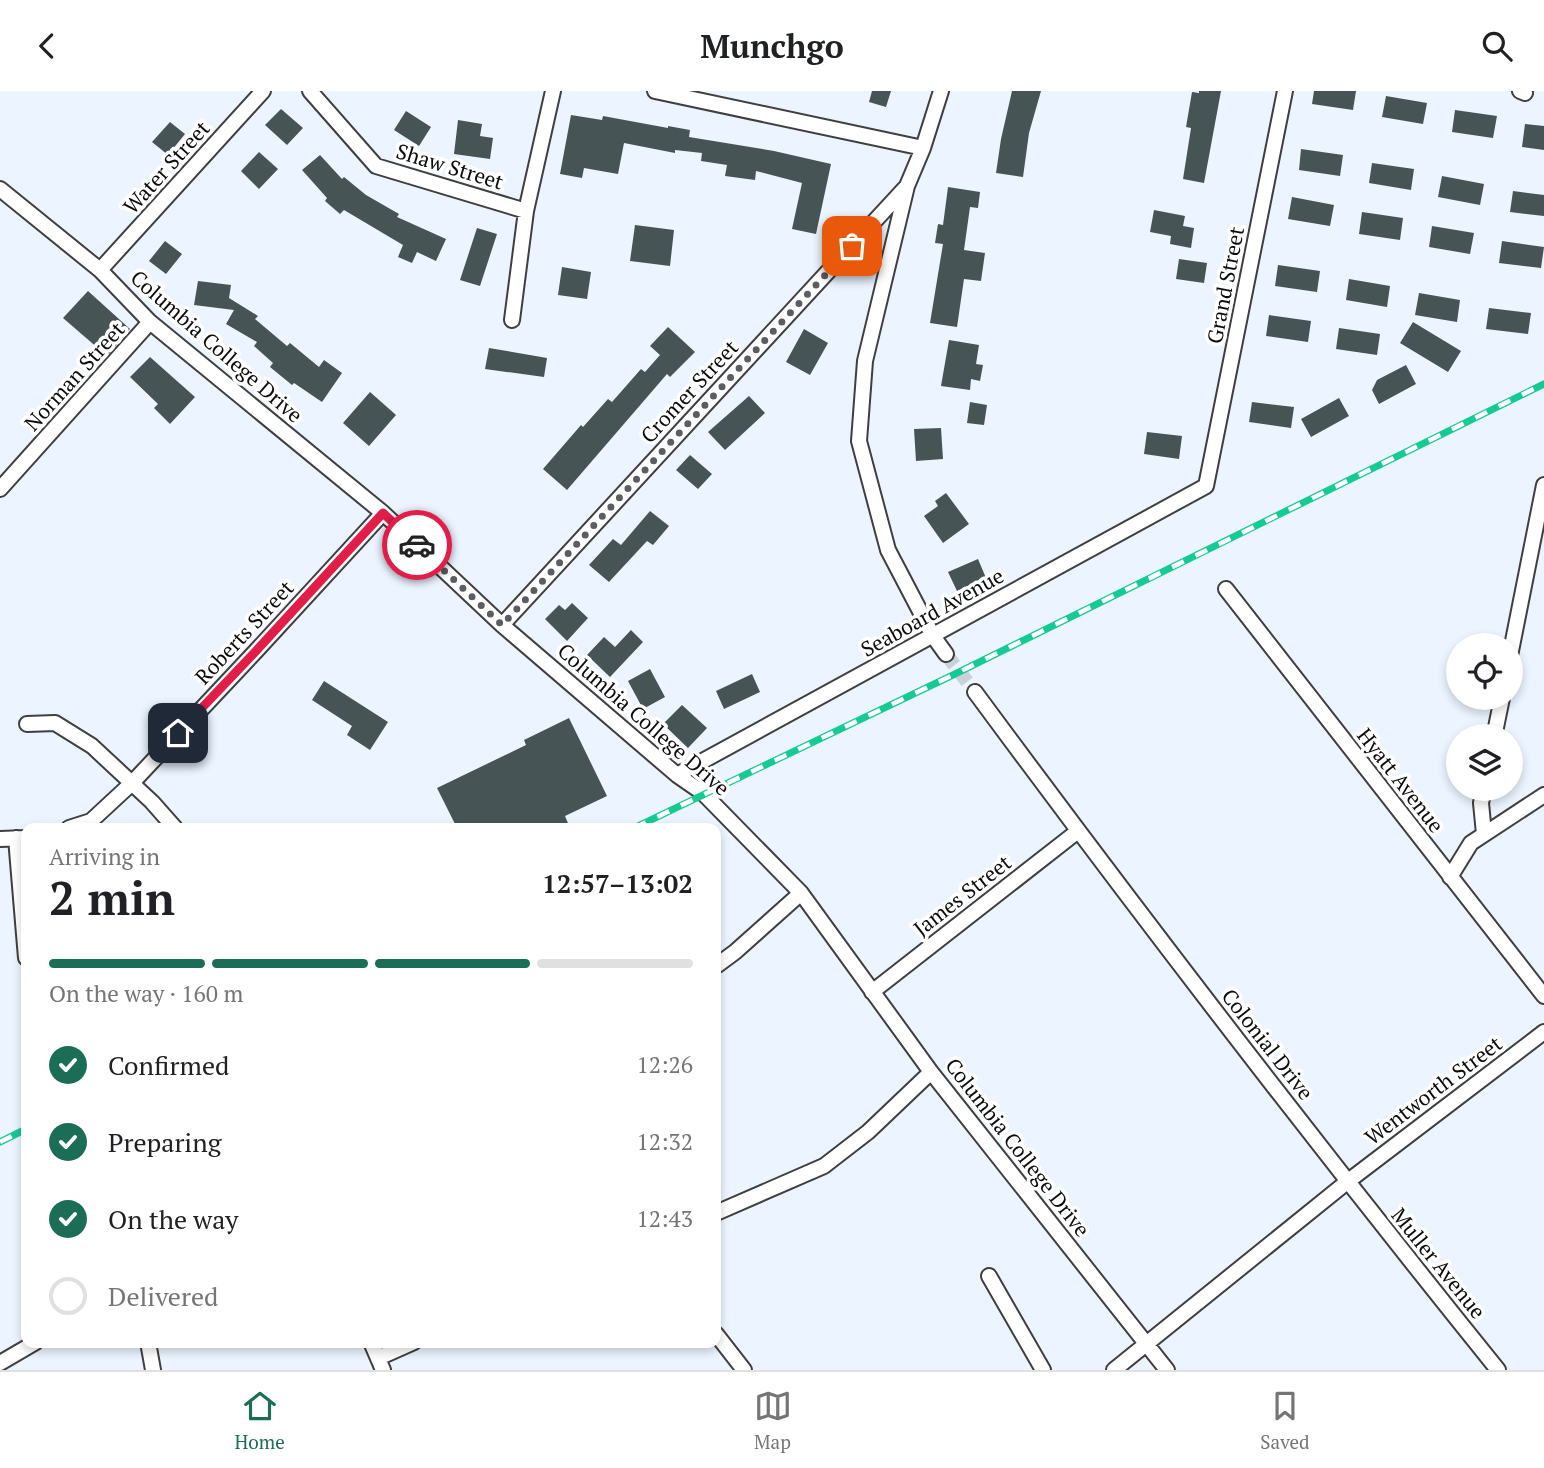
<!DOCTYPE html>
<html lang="en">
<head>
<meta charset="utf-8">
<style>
	:root { --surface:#fff; --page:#f6f6f6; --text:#202124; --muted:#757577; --line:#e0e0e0; --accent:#1c6d56 }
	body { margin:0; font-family:"PT Serif",serif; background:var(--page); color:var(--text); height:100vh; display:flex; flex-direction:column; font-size:26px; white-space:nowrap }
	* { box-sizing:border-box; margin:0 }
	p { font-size:23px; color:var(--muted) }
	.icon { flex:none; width:38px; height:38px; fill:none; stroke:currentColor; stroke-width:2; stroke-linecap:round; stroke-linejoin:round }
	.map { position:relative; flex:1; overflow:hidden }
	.side { position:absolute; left:21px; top:732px; width:700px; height:525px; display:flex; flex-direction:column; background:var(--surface); border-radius:14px; box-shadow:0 4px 10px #0003 }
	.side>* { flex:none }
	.fabs { position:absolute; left:1446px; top:542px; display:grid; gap:14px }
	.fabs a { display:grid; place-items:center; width:77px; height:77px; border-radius:50%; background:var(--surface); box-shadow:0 4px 10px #0003; font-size:35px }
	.pin { position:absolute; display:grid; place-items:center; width:60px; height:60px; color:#fff; margin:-30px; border-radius:14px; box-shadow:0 4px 10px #0006 }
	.courier { position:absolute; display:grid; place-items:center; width:70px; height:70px; margin:-35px; border:5px solid #e11d48; border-radius:50%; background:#fff; color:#222; box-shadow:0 2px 9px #0007 }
	.head em { font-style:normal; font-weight:600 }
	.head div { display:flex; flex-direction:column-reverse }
	.head { display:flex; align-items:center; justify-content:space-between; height:119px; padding:0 28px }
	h1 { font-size:46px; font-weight:600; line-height:52px }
	.bar { display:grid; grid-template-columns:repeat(4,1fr); gap:10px 7px; align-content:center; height:84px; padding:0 28px }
	.bar i { height:9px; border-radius:5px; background:var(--line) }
	.bar .current { background:var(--accent) }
	.bar p { grid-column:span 4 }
	ol { padding:0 28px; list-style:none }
	li { display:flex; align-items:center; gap:21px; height:77px }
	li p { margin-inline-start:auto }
	li .icon { padding:7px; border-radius:50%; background:var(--accent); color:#fff; stroke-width:4 }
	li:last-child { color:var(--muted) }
	li i { width:38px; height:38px; border:4px solid var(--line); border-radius:50% }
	header { display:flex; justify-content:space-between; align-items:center; height:91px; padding:0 28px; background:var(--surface); font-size:32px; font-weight:600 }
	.menu { display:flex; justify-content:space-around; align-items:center; height:98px; border-top:2px solid var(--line); background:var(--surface); font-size:19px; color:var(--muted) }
	.menu a { display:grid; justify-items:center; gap:4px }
	.menu .current { color:var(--accent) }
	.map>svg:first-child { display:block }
</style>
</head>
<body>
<header><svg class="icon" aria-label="back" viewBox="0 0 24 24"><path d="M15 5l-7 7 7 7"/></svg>Munchgo<svg class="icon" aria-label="search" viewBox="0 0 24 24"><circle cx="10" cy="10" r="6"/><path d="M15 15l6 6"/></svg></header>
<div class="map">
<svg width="1544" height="1279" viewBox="0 0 1544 1279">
	<rect width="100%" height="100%" fill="#ebf4ff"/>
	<path fill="#475456" d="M872,0H891L886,16L869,11Z
		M1012,0H1041L1029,42L1023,86L996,82L1001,48Z
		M1199,0H1221L1204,92L1183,88L1191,37L1186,36L1192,1L1199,2Z
		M1314,0H1356L1353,19L1312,13Z
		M1386,5L1427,12L1423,33L1382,26Z
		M281,18L303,37L287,54L265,34Z
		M1455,19L1497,25L1493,47L1452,41Z
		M406,20L431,36L419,55L394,39Z
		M571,24L602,29L603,25L668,37V35L690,39L689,46L774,60L831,73L816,143L792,138L802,92L756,80L755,89L725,85L727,74L701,70L702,62L675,59V62L624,52L618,83L584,77L582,87L560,83Z
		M458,29L482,33L480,45L493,47L490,68L454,63Z
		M170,31L185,43L168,64L152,51Z
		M1525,33L1544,35V59L1522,56Z
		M1301,58L1343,64L1340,85L1299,79Z
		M259,61L278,78L259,98L241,80Z
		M320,64L342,88L344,86L366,104L399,123L397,126L446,148L436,170L417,161L412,172L398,166L403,154L344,119L340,123L325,110L327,107L302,79Z
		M1372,72L1414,78L1411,99L1369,92Z
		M1442,85L1484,93L1480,114L1438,106Z
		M948,96L980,101L978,117L970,116L964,159L985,162L981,190L964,188L957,236L930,232L943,153L935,152L938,133L943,134Z
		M1513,100L1544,104V125L1510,121Z
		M1292,106L1334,114L1330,135L1288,128Z
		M1154,119L1185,125L1183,135L1194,137L1191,157L1170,153L1171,145L1150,141Z
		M1362,121L1403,127L1400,149L1359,143Z
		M635,134L674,139L670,175L630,170Z
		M1432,135L1474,142L1470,163L1429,156Z
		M477,137L497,143L480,195L460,189Z
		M165,150L182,163L166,183L149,170Z
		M1502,150L1544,156L1541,177L1499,172Z
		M1179,168L1207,172L1204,192L1176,188Z
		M1278,174L1320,180L1317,201L1275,195Z
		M562,176L591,181L587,208L558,204Z
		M1349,188L1390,195L1387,216L1346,209Z
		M198,190L231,194L229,207L258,225L255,228L287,255L290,252L319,276L324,269L342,282L322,311L294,292L292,294L270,276L273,272L254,255L257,251L226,233L234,219L194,214Z
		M88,200L130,238L107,265L63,227Z
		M1419,202L1460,209L1457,231L1415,224Z
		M1489,217L1531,222L1528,243L1486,238Z
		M1269,224L1311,230L1308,251L1266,245Z
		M1413,231L1461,260L1448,281L1400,252Z
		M668,236L695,261L670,286L667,283L567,399L543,378L581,334L583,336L608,308L612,311L641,278L645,281L660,264L650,255Z
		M1339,237L1380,243L1377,264L1336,258Z
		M804,238L828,252L810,284L786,271Z
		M949,249L979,254L976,273L983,274L980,290L971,288L970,299L941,295Z
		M489,257L547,267L544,286L485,278Z
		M150,266L195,306L170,333L154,317L158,313L130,286Z
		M1406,274L1416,293L1379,313L1372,299L1377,289Z
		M370,301L396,324L369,355L343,332Z
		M749,305L765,322L725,359L708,341Z
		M1339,307L1349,325L1311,346L1301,328Z
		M970,311L987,314L984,334L967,332Z
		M1252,311L1294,316L1291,337L1249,331Z
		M941,337L943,368L916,370L914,338Z
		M1147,341L1182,345L1179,368L1144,363Z
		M690,364L712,383L698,398L676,379Z
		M946,402L969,433L943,452L924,425L938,415L935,410Z
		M650,420L669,435L653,454L647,450L609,491L589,474L613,448L621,454Z
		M978,468L986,487L957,500L948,481Z
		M572,512L588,527L567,550L545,528L559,514L565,519Z
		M631,539L643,551L610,586L587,564L604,546L615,556Z
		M650,578L665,606L643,618L628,590Z
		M752,583L760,601L724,618L716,600Z
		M324,590L388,631L370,659L347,644L352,635L312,609Z
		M682,614L707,637L688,657L663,633Z
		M569,627L607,705L565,725L570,737H554L552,732L542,737H457L437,697L526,654L524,649Z"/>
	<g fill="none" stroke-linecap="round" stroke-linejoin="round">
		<path stroke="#cad1db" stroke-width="14" stroke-dasharray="14 7" stroke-linecap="butt" d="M946,563L975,601"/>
		<g stroke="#3f3f3f" stroke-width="18">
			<path id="minor" d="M310,0L376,75L526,120
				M655,0L923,57
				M941,0L923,57L907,95L865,270L859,350L888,459L933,545L946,563
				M1520,0L1525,2
				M0,98L100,179L150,231L383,422L502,534L677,684L703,702L801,802L931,981L1167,1279
				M100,179L263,0
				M512,229L526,120L553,0
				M0,398L150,231
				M1226,498L1544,905
				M502,534L907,95
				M1510,565L1544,394
				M975,601C1145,831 1319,1057 1498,1279
				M27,633L55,632L92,655L152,711L175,737
				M1494,646L1502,607
				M677,684L1206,395L1285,0
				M69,737L91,730L132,692L256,560L383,422
				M1484,743L1481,712L1484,698
				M16,747L26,867
				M0,748L26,747
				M1450,786L1471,752L1544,704
				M716,875L735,861L801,802
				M872,901L1078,740
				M716,1122L824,1075L868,1041L931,981
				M989,1185L1043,1279
				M716,1243L744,1279
				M148,1251L153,1279
				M371,1251L383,1279
				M378,1267L414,1251
				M0,1272L36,1251
				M1114,1279L1347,1091L1544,941"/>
		</g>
		<use href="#minor" stroke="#fff" stroke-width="14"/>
		<g stroke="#16ca94" stroke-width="7">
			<path id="rail" d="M634,737L953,584L1544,293
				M0,1051L26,1038"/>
		</g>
		<use href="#rail" stroke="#fff" stroke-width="4.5" stroke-dasharray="13" stroke-linecap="butt"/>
	</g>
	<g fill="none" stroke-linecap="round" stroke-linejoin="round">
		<path stroke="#5a5d61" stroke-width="7" stroke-dasharray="0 12.6" d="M417,454L502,534L852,155"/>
		<path stroke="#e11d48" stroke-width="9" d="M178,642L256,560L383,422L417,454"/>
	</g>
	<g text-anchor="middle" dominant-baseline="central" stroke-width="7" stroke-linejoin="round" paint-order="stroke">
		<g font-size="21" fill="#0c0c0c" stroke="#fff">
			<text transform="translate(450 75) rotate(17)">Shaw Street</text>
			<text transform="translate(166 76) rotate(-48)">Water Street</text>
			<text transform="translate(1225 194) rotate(-79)">Grand Street</text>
			<text transform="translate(217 255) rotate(41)">Columbia College Drive</text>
			<text transform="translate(74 285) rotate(-48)">Norman Street</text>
			<text transform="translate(689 300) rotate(-47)">Cromer Street</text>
			<text transform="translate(932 521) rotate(-29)">Seaboard Avenue</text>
			<text transform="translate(244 541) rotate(-47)">Roberts Street</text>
			<text transform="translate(644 628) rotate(41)">Columbia College Drive</text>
			<text transform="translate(1401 689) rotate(52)">Hyatt Avenue</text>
			<text transform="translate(962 804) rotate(-38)">James Street</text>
			<text transform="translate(1268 953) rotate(52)">Colonial Drive</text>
			<text transform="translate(1433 999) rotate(-37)">Wentworth Street</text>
			<text transform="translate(1018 1056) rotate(52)">Columbia College Drive</text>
			<text transform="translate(1439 1172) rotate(51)">Muller Avenue</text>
		</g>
	</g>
</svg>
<div class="fabs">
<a><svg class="icon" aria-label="locate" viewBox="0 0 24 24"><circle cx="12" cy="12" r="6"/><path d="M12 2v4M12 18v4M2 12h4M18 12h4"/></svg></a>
<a><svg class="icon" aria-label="layers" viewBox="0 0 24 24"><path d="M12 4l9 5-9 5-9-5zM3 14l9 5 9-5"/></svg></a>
</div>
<div class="pin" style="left:852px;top:155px;background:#ea580c"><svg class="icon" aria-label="bag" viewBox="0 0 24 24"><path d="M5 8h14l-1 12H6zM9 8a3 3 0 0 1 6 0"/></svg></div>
<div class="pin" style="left:178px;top:642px;background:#1f2937"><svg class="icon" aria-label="home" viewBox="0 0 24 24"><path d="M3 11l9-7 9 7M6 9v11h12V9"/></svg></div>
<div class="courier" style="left:417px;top:454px"><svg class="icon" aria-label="car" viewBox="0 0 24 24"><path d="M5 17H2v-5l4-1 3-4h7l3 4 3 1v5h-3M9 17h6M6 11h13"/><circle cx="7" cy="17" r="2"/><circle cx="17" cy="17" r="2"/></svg></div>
<section class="side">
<div class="head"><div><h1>2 min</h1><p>Arriving in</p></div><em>12:57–13:02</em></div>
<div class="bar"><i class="current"></i><i class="current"></i><i class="current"></i><i></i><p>On the way · 160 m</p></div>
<ol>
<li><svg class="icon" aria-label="check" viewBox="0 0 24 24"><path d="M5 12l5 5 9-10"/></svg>Confirmed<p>12:26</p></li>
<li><svg class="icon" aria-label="check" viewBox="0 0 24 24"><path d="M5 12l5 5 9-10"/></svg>Preparing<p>12:32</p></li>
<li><svg class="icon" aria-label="check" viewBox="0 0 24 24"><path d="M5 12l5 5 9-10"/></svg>On the way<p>12:43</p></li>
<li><i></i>Delivered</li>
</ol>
</section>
</div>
<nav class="menu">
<a class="current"><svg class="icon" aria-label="home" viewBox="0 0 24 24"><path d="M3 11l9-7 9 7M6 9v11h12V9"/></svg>Home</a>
<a><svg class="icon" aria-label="map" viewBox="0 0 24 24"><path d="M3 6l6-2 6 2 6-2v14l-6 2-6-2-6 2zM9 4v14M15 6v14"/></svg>Map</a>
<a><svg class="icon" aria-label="saved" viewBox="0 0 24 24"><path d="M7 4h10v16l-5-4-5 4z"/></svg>Saved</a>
</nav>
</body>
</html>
